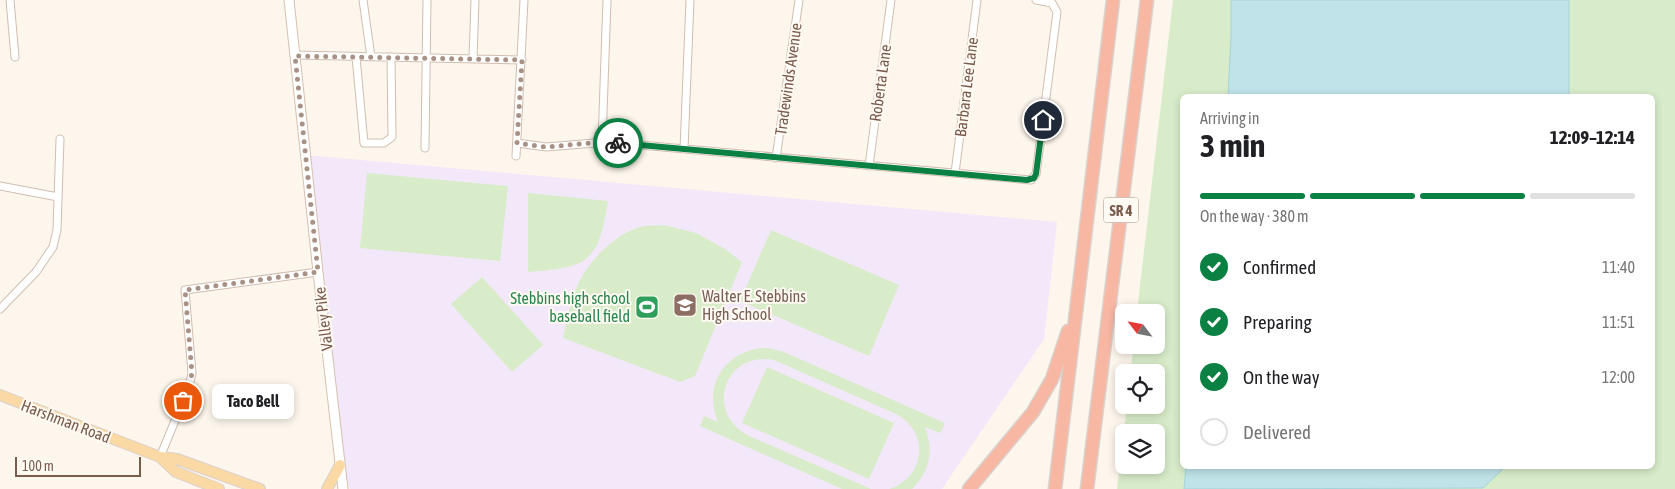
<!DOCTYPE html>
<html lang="en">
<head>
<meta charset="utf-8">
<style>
	:root { --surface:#fff; --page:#f6f6f6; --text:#202124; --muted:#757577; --line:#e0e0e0; --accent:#0b8043 }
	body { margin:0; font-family:"Asap Condensed",sans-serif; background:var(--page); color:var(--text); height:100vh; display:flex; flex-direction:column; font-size:19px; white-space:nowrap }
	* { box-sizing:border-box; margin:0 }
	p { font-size:16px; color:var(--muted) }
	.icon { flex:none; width:28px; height:28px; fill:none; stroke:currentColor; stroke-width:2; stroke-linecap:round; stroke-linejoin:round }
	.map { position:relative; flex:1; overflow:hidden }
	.sheet { position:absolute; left:1180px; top:94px; width:475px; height:375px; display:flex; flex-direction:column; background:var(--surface); border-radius:8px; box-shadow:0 2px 8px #0003 }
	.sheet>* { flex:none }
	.needle { width:32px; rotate:302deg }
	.tools { position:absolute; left:1115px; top:304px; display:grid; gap:10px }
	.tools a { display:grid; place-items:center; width:50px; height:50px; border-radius:8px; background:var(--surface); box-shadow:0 2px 8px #0003; font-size:25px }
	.scale { position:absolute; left:15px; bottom:12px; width:126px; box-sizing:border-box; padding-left:5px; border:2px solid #7a5c4d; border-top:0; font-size:14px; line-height:18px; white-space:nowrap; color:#7a5c4d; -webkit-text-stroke:4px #fffaf3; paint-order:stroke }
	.pin { position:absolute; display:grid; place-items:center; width:42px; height:42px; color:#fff; margin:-21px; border:2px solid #fff; border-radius:50%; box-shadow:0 1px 5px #0007 }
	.courier { position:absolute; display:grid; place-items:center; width:50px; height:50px; margin:-25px; border:4px solid #0b8043; border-radius:50%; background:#fff; color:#222; box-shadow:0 1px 6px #0007 }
	.bubble { position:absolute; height:35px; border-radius:8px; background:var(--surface); box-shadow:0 2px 8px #0003; font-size:16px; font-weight:700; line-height:35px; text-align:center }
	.overview em { font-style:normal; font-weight:700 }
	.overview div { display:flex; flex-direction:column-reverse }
	.overview { display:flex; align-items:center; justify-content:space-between; height:85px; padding:0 20px }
	h1 { font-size:32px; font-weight:700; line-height:38px }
	.bar { display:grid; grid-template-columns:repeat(4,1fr); gap:8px 5px; align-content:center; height:60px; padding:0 20px }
	.bar i { height:6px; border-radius:4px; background:var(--line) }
	.bar .on { background:var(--accent) }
	.bar p { grid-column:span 4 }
	ol { padding:0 20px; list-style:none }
	li { display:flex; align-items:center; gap:15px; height:55px }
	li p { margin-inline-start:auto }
	li .icon { padding:5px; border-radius:50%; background:var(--accent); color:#fff; stroke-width:4 }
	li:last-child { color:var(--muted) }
	li i { width:28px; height:28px; border:2px solid var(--line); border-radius:50% }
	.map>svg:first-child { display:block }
</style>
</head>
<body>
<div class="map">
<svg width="1675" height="489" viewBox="0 0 1675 489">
	<rect width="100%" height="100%" fill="#fdf6ec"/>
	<path fill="#f3e8fa" d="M305,155L1057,222L1044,339L942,489H350L340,465Z"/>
	<path fill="#d8ecc9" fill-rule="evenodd" d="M1173,0H1675V489H1117L1127,405H1156V372H1130L1134,345H1156V312H1137ZM1182,96H1652V466H1182ZM1124,432H1156V465H1124Z
		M367,173L508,186L500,261L360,248Z
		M528,193L608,201C598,263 589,267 528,272Z
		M664,225L696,233L725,249L742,262L695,376L680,382L563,338C567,319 571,299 579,282C591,258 618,231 645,226C651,225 658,226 664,225Z
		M771,230L899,285L869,356L740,301Z
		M482,277L543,345L512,372L451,304Z
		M761,348H769L784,352L945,423L940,433L925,427C934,450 930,472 912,489H889C926,477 930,432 896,414L774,360C725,351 704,411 747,435L871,489H842L700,426L704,416L718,422C703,387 723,353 761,348Z
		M767,367L894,423L869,479L742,423Z"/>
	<path fill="#bfe3e8" stroke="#a5d3da" d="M1231,0H1569V96H1228L1231,37Z
		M1186,466H1506L1483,488L1184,489Z"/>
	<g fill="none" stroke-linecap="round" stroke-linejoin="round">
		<g stroke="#d1beb0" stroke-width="9">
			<path id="street" d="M10,0L15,57
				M363,0L371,57
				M295,55L522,60
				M356,57L364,143H384L392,137L391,57
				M473,58L475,0
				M602,142L607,0
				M517,143L546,147L607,142L1031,180L1036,174L1057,12L1052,3L1036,0
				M425,148L427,0
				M684,149L690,0
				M516,156L524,0
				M776,158L799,0
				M869,166L891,0
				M955,173L977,0
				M0,186L58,197
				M0,309L36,272L53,247L57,230L60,139
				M160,457L189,387L192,373L185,290L318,272"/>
		</g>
		<g stroke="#d6c0b0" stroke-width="11">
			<path id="secondary" d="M289,0L318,272L343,489"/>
		</g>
		<g stroke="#dad1cd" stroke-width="12">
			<path id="primary" d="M0,395L160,457L177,459L260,489
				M160,457L176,472L219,489
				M327,489L340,465"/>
		</g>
		<g stroke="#dad1cd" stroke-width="15">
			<path id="highway" d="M969,489L1033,412L1052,379L1068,331
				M1055,489L1113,0
				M1087,489L1147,0"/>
		</g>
		<use href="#street" stroke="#fff" stroke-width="7"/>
		<use href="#secondary" stroke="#fff" stroke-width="9"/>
		<use href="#primary" stroke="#fbd9a5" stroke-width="10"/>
		<use href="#highway" stroke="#f7b7a3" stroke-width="12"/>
	</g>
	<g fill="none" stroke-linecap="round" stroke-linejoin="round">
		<path stroke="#a89285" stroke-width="5" stroke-dasharray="0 9" d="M183,401L189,387L192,373L185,290L318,272L295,56L522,60L517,143L546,147L602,142L618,143"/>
		<path stroke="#0b8043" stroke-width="6" d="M618,143L1027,180L1034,178L1036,174L1043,120"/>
	</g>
	<defs>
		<g id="school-square" transform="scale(1.25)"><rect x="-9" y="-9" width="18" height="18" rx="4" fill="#8d6e63" stroke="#fffaf3"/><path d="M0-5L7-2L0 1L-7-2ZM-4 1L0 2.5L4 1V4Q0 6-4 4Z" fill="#fff"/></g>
		<g id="stadium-square" transform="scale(1.25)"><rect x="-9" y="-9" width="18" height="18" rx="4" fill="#2e9e5b" stroke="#fffaf3"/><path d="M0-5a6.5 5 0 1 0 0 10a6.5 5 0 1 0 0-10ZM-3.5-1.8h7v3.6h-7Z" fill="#fff"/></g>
	</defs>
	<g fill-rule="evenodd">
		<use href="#school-square" x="685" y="305"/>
		<use href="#stadium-square" x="647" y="307"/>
	</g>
	<g text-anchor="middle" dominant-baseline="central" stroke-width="4" stroke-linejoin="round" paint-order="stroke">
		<rect fill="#fffaf3" stroke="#a28b7f" stroke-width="1" x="1103.5" y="197.5" width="35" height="25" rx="4"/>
		<g font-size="15" font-weight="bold" fill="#7a5c4d">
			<text x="1121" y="210">SR 4</text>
		</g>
		<g font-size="16" fill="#7a5c4d" stroke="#fffaf3">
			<text transform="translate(788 79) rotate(-82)">Tradewinds Avenue</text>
			<text transform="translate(880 83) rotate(-82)">Roberta Lane</text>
			<text transform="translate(966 87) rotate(-83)">Barbara Lee Lane</text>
			<text transform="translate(323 319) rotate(-97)">Valley Pike</text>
			<text transform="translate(66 421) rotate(21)">Harshman Road</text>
		</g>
		<g font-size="16" fill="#785e54" stroke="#fffaf3" text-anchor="start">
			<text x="702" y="296">Walter E. Stebbins<tspan x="702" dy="18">High School</tspan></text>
		</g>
		<g font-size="16" fill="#27864d" stroke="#fffaf3" text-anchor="end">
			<text x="630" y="298">Stebbins high school<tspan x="630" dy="18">baseball field</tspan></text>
		</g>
	</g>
</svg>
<div class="tools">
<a><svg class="needle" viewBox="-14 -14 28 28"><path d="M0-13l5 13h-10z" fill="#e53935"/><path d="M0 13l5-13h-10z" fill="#757577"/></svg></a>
<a><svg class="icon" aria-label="locate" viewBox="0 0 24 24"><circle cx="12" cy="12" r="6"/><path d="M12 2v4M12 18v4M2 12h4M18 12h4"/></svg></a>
<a><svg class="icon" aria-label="layers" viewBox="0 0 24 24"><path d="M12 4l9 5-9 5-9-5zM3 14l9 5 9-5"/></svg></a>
</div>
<div class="scale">100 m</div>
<div class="pin" style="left:183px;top:401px;background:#ea580c"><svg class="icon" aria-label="bag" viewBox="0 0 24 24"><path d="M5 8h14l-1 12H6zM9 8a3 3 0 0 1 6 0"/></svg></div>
<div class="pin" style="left:1043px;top:120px;background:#1f2937"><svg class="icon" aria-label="home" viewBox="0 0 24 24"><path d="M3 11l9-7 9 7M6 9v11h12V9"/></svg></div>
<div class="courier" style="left:618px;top:143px"><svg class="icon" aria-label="bike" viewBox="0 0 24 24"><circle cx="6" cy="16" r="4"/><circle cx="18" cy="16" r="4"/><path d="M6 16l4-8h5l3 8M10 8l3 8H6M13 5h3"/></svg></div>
<div class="bubble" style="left:212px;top:384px;width:82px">Taco Bell</div>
<section class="sheet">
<div class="overview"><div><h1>3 min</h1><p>Arriving in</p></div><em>12:09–12:14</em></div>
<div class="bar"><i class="on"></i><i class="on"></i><i class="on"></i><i></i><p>On the way · 380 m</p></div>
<ol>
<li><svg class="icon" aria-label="check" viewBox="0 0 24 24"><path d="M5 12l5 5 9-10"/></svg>Confirmed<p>11:40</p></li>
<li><svg class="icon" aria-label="check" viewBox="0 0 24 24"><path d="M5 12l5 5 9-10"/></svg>Preparing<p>11:51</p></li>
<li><svg class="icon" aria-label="check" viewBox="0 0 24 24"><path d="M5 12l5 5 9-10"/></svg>On the way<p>12:00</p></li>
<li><i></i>Delivered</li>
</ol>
</section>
</div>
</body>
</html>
